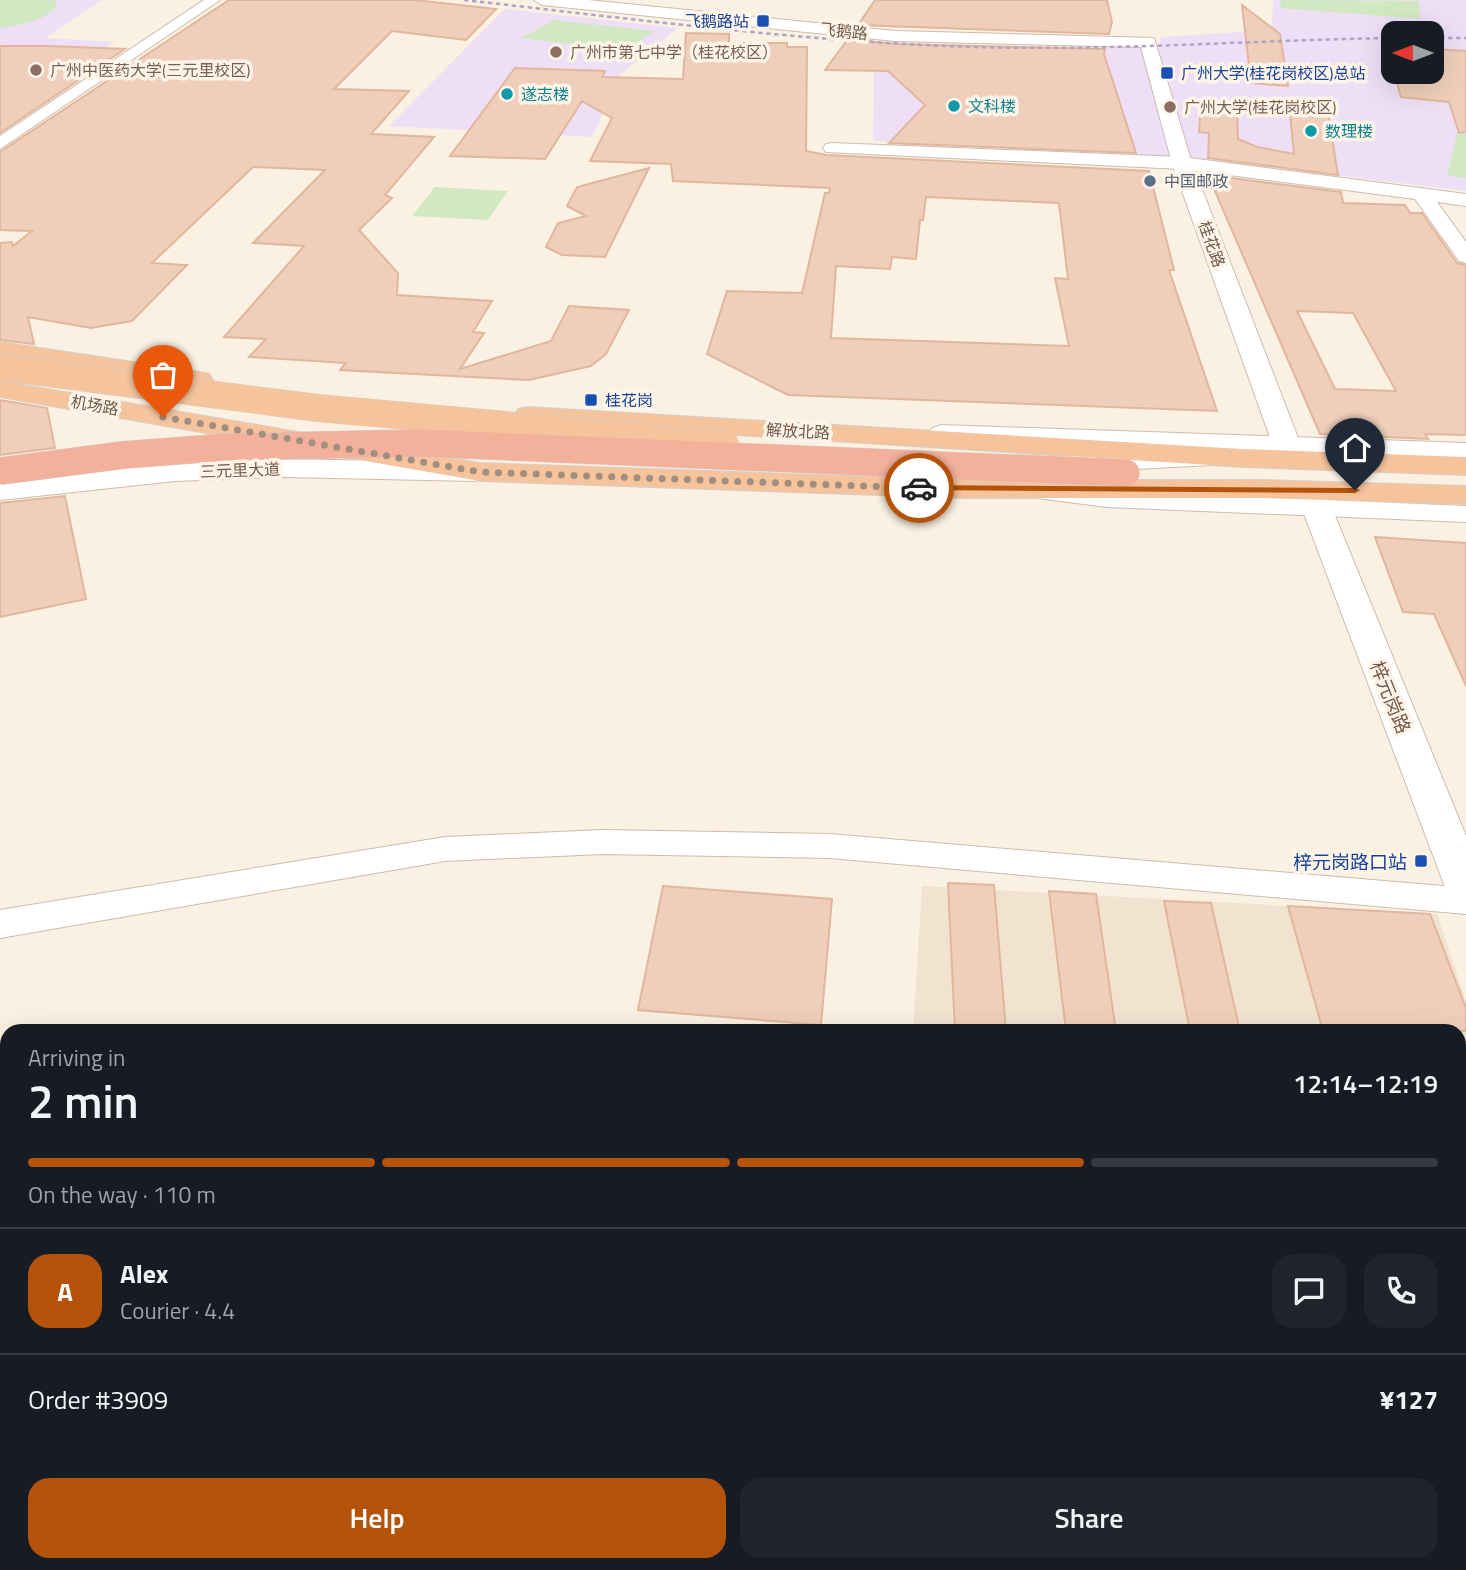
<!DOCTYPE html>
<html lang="en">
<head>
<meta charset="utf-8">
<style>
	:root { --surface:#171b24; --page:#20242c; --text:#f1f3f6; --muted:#9ea1a6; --line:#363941; --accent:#b45309 }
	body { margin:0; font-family:"Titillium Web","Noto Sans SC",sans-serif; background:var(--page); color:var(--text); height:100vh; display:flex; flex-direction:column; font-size:26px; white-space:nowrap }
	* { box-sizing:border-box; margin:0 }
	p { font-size:23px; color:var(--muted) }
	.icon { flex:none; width:38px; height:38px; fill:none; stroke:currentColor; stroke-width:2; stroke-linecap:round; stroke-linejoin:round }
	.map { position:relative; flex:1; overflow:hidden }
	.drawer { position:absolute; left:0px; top:1024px; width:1466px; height:548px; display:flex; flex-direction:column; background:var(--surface); border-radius:21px 21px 0 0; box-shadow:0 7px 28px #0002 }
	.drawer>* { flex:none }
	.needle { width:46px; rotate:270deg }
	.fabs { position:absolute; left:1381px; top:21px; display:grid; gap:14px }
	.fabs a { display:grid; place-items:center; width:63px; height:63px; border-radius:14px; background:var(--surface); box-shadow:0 7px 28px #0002; font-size:35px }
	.pin { position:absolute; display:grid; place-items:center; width:60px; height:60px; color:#fff; margin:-72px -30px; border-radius:50% 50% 50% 0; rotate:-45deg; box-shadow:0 0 7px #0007 }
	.pin .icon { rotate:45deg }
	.courier { position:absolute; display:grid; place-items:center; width:70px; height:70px; margin:-35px; border:5px solid #b45309; border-radius:50%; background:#fff; color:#222; box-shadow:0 2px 9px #0007 }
	.head em { font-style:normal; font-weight:600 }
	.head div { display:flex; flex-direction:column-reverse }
	.head { display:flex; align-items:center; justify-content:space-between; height:119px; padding:0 28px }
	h1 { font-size:46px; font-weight:600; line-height:52px }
	.bar { display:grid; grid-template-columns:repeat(4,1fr); gap:10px 7px; align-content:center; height:84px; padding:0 28px }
	.bar i { height:9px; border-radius:5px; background:var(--line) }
	.bar .on { background:var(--accent) }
	.bar p { grid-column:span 4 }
	.line { display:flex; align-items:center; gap:18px; padding:0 28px; border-top:2px solid var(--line) }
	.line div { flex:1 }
	.round { display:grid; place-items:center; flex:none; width:74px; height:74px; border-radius:21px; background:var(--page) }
	.button { display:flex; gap:14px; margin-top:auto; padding:14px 28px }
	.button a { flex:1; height:80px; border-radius:21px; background:var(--accent); color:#fff; font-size:28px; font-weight:600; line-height:80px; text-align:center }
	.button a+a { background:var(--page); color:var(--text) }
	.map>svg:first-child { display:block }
</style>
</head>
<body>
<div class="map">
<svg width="1466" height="1570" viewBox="0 0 1466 1570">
	<rect width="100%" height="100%" fill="#fbf1e2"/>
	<path fill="#f2e3d1" d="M922,886L1437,914L1466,1001V1570H328L330,1564H1460V1031H913Z"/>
	<path fill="#eedff7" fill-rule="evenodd" d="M0,0H102L45,38L114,42L28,100L0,99Z
		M1273,0H1466V191L1199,159L873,141L874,44L979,49L1159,48L1161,37L1272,30ZM1393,33H1432V72H1393Z
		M505,9L678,28L620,75L592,137L389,126Z"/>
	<path fill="#d2e8c2" d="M0,0H55L57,6C44,22 19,25 0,28Z
		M1281,0L1419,1L1420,19L1280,8Z
		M554,20L655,31L625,50L521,38Z
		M1460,120L1466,121V178L1447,176Z
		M435,187L508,191L488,220L412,216Z"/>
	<path fill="#efcfbb" stroke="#e1b69c" stroke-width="2" fill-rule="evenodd" d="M229,0H415L496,9L466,40L392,31L334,89L409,91L371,134L434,137L385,195L392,198L359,230L398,273L397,295L492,301L473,332L484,333L460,369L551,341L569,306L629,310L606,354L591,366L529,380L340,370L346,363L249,357L266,339L224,337L304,246L253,243L325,170L253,167L152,263L187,265L132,321L91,328L28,317L34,344L0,340V243L12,242L13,246L32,231L0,230V152Z
		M875,0H1107L1112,22L1109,34L858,25Z
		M1242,5L1280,34L1288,86L1251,83Z
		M686,33L729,34V43H787V47H807L806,151L826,155L1149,171L1174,270H1169L1217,411L788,395L707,354L727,291L802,293L825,193H829L830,188L673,181L671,164L590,161L612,118L582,101L545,159L450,156L515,68L605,71L602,77L683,79ZM926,197L1059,203L1068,279L1055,278L1069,346L831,338L836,266L890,269L892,257L916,259L920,220H923Z
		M848,39L895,44L1105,49L1104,54L1136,153L889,143L925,105L888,71L825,70Z
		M0,46H48L125,49L0,133Z
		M1434,49L1466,51V132L1459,133L1449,102L1401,97L1394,72H1432V62L1438,63Z
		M1289,103L1327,106L1338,175L1208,158L1209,133L1199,132L1201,105L1237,108L1238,139L1257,147L1294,154Z
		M649,168L605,257L562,255L546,247L558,223L586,216L567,206L577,187Z
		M1208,175L1341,192L1343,203L1405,205L1410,213H1422L1457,263L1466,265V435L1425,434L1428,439L1320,434ZM1297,311L1353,313L1396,391L1335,389Z
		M0,400L47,408L55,448L0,455Z
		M65,496L86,599L0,617V503Z
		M1375,537L1466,543V686L1434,614L1403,612Z
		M948,883L994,885L1006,1031H955Z
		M663,886L832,899L821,1025L638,1010Z
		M1049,891L1096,894L1116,1031H1066Z
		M1164,901L1211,903L1240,1031H1190Z
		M1288,906L1430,914L1466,1008V1031H1323Z"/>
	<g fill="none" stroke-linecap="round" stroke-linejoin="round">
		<g stroke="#cebbad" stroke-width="2">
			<path id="minor" d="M204,0H220L0,149V136Z
				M832,143L1182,157L1466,194V206L1437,202L1466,242V263L1459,261L1415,199L1182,169L826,152L823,148L826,144Z
				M941,425L1466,443V459L932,438L928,433L932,428Z
				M1047,484L1107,491L1466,506V522L1107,507L1037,498L1033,492L1037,486Z
				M603,830L830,834L1466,888V914L830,858L603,854L445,861L0,938V910L445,837Z"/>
		</g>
		<g stroke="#cebbad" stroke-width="2">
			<path id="tertiary" d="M534,0H588L895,31L1154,38L1192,163L1300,443L1296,449L1286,452L1276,449L1272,443L1172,163L1141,47L895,41L542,5Z
				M1316,497L1327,500L1331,506L1466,836V901L1451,897L1445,887L1301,506L1305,500Z"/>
		</g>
		<g stroke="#d0baaa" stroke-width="2">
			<path id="secondary" d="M1201,450L1211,453L1215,459L1211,465L1080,472L1070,469L1065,463L1070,457L1080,454Z
				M285,459L473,463L483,466L488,472L483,478L473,481L285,477L175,481L0,500V482L175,463Z"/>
		</g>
		<g stroke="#d7d0cc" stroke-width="2">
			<path id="trunk" d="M0,342L200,372L209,374L213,380L209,386L200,388L0,358Z
				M0,381L480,463L963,480H1264L1466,486V504L1264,498H963L480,481L0,397Z
				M528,407L1242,449L1466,457V475L1242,467L518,421L514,415L518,409Z"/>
		</g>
		<use href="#minor" fill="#fff" fill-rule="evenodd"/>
		<use href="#tertiary" fill="#fff" fill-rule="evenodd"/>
		<use href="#secondary" fill="#fff" fill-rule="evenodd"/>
		<use href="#trunk" fill="#f5c39c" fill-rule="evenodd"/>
		<path stroke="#b4a2c3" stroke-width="2.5" stroke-dasharray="4.5 3.5" stroke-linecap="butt" d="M464,0C634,19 804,42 975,47C1114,51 1254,40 1393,38
			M1432,38H1466"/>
		<g stroke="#d7d0cc" stroke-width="28" stroke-linecap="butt">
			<path id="trunk-bridge" d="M0,367L318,408L726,445"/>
		</g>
		<g stroke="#d7d0cc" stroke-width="28" stroke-linecap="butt">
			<path id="motorway-bridge" d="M0,471L123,455L228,447L419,443L1126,473"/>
		</g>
		<use href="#trunk-bridge" stroke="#f5c39c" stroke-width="27"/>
		<use href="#motorway-bridge" stroke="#f3b19c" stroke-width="27"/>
	</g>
	<path fill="#b45309" d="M919,485L1355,488L1360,490L1355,493L916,490Z"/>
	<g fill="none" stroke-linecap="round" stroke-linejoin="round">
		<path stroke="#a18e7f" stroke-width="7" stroke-dasharray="0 12.6" d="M163,417L480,472L919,488"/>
	</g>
	<g fill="#1a4fb4" stroke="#fef5e8" stroke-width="2.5">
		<rect x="756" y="14" width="14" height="14" rx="3.5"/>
		<rect x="1160" y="66" width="14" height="14" rx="3.5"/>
		<rect x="584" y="393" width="14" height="14" rx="3.5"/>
		<rect x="1414" y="854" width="14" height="14" rx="3.5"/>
	</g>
	<g fill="#8d6e63" stroke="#fef5e8" stroke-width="2.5">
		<circle cx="556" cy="52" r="7"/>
		<circle cx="36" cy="70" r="7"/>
		<circle cx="1170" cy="107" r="7"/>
	</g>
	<g fill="#0f9aa8" stroke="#fef5e8" stroke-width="2.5">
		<circle cx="507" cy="94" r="7"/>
		<circle cx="954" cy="106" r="7"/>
		<circle cx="1311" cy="131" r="7"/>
	</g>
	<circle fill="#5c6f8a" stroke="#fef5e8" stroke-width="2.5" cx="1150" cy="181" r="7"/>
	<g text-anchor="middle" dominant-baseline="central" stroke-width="7" stroke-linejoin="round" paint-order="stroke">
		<g font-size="16" fill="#164399" stroke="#fef5e8" text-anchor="start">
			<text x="749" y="21" text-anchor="end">飞鹅路站</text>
			<text x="1181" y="73">广州大学(桂花岗校区)总站</text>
			<text x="605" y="400">桂花岗</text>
		</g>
		<g font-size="16" fill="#71584a" stroke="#fef5e8">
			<text transform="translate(844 31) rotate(6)">飞鹅路</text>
			<text transform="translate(1212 244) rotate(70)">桂花路</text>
			<text transform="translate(95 405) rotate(10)">机场路</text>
			<text transform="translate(798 431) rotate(3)">解放北路</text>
			<text transform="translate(240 470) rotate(-2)">三元里大道</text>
		</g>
		<g font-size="16" fill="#785e54" stroke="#fef5e8" text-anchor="start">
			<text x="570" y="52">广州市第七中学（桂花校区）</text>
			<text x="50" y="70">广州中医药大学(三元里校区)</text>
			<text x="1184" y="107">广州大学(桂花岗校区)</text>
		</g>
		<g font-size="16" fill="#0d838f" stroke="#fef5e8" text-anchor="start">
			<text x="521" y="94">遂志楼</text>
			<text x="968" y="106">文科楼</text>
			<text x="1325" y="131">数理楼</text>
		</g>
		<g font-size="16" fill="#4e5e75" stroke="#fef5e8" text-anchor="start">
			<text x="1164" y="181">中国邮政</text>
		</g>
		<g font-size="19" fill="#71584a" stroke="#fef5e8">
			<text transform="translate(1391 697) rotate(68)">梓元岗路</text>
		</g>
		<g font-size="19" fill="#164399" stroke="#fef5e8" text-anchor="end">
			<text x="1407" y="861">梓元岗路口站</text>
		</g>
	</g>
</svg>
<div class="fabs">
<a><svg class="needle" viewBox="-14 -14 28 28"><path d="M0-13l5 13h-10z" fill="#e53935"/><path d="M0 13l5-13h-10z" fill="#9ea1a6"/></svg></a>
</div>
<div class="pin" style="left:163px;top:417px;background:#ea580c"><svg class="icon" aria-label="bag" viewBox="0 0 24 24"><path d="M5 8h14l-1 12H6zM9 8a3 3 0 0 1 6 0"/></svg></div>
<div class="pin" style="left:1355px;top:490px;background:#1f2937"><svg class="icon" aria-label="home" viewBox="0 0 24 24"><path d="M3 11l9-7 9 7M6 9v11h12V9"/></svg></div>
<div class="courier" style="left:919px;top:488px"><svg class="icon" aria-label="car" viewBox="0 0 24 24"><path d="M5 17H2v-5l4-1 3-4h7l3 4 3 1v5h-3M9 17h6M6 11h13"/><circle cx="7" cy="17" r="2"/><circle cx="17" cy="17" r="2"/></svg></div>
<section class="drawer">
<div class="head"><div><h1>2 min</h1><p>Arriving in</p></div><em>12:14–12:19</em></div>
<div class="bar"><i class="on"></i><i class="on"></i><i class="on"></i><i></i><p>On the way · 110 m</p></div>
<div class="line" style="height:126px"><b class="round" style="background:var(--accent);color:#fff">A</b><div><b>Alex</b><p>Courier · 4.4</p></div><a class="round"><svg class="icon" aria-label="chat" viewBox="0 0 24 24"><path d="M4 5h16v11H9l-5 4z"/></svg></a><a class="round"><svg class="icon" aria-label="phone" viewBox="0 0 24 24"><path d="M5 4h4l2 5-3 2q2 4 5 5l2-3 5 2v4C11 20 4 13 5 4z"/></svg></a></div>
<div class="line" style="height:91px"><div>Order #3909</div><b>¥127</b></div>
<div class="button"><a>Help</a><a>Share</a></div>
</section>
</div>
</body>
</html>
